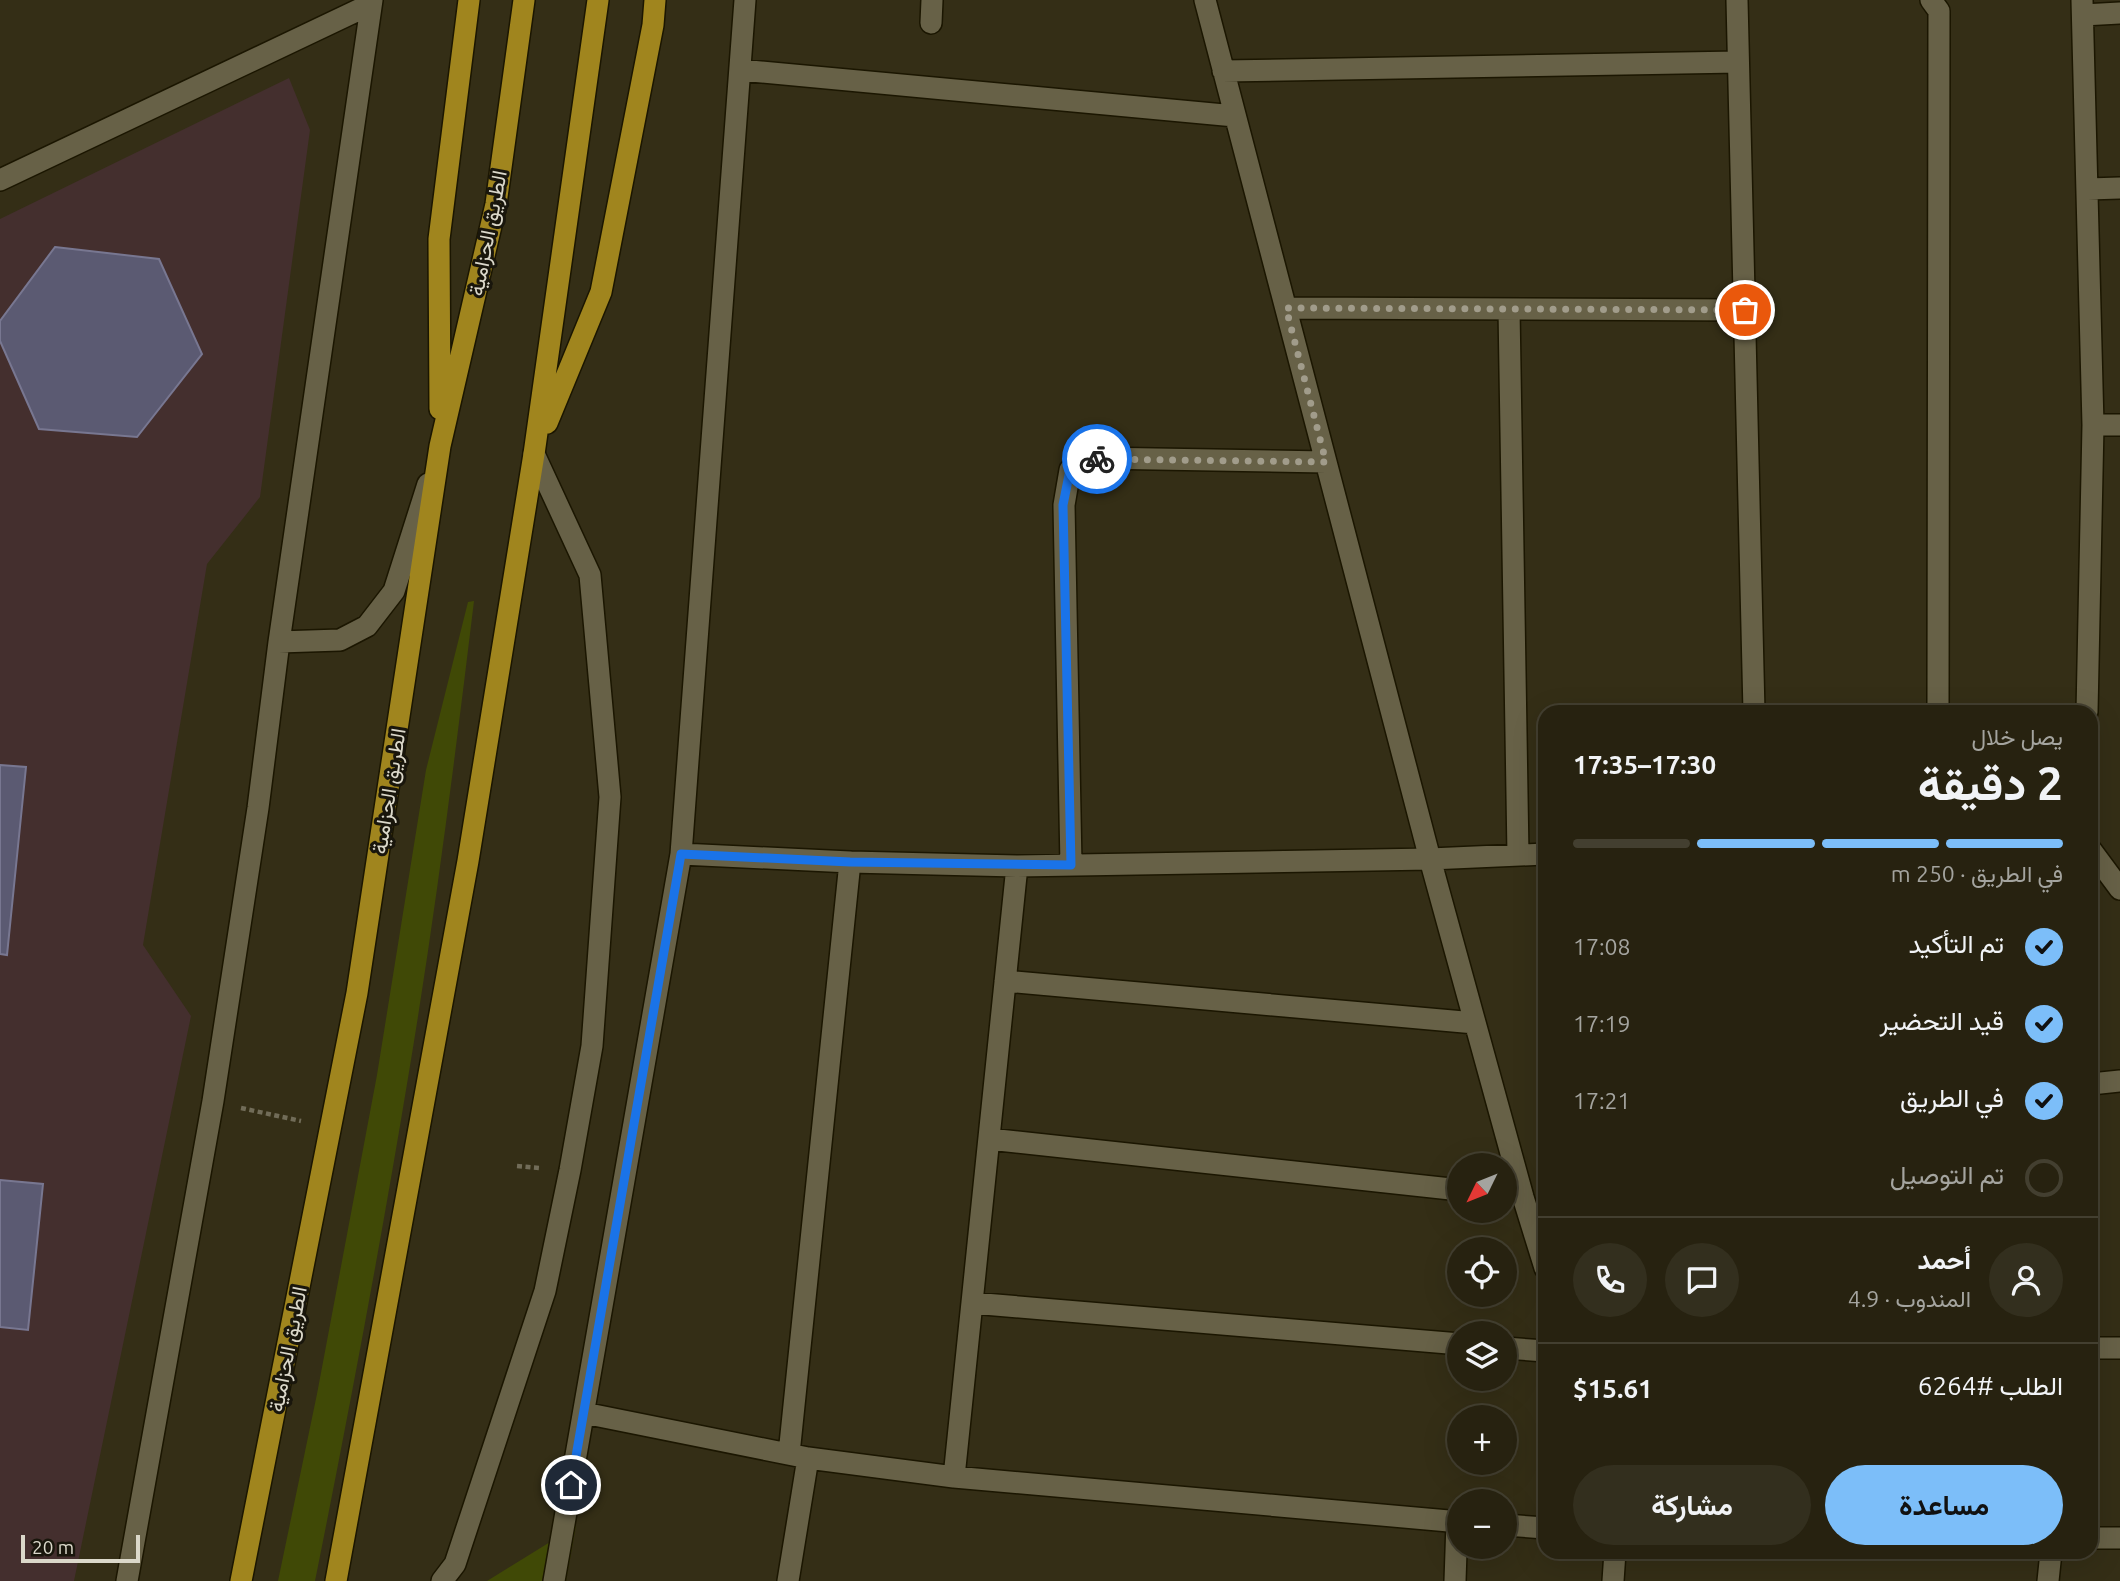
<!DOCTYPE html>
<html lang="ar">
<head>
<meta charset="utf-8">
<style>
	:root { --surface:#272210; --page:#332f1e; --text:#f1f3f6; --muted:#a4a49f; --line:#433f30; --accent:#7cbef9 }
	body { margin:0; font-family:Ubuntu,Vazirmatn,sans-serif; background:var(--page); color:var(--text); direction:rtl; height:100vh; display:flex; flex-direction:column; font-size:26px; white-space:nowrap }
	* { box-sizing:border-box; margin:0 }
	p { font-size:23px; color:var(--muted) }
	.icon { flex:none; width:38px; height:38px; fill:none; stroke:currentColor; stroke-width:2; stroke-linecap:round; stroke-linejoin:round }
	.map { position:relative; flex:1; overflow:hidden; direction:ltr }
	.panel { position:absolute; left:1538px; top:705px; width:560px; height:854px; display:flex; flex-direction:column; background:var(--surface); border-radius:21px; box-shadow:0 7px 28px #0002,0 0 0 2px var(--line); direction:rtl }
	.panel>* { flex:none }
	.needle { width:46px; rotate:227deg }
	.fabs { position:absolute; left:1447px; top:1153px; display:grid; gap:14px }
	.fabs a { display:grid; place-items:center; width:70px; height:70px; border-radius:50%; background:var(--surface); box-shadow:0 7px 28px #0002,0 0 0 2px var(--line); font-size:35px }
	.scale { position:absolute; left:21px; bottom:18px; width:119px; box-sizing:border-box; padding-left:7px; border:4px solid #dbd8ca; border-top:0; font-size:19px; line-height:24px; white-space:nowrap; color:#dbd8ca; -webkit-text-stroke:5px #19160c; paint-order:stroke }
	.pin { position:absolute; display:grid; place-items:center; width:60px; height:60px; color:#fff; margin:-30px; border:4px solid #fff; border-radius:50%; box-shadow:0 2px 7px #0007 }
	.courier { position:absolute; display:grid; place-items:center; width:70px; height:70px; margin:-35px; border:5px solid #1a73e8; border-radius:50%; background:#fff; color:#222; box-shadow:0 2px 9px #0007 }
	.overview em { font-style:normal; font-weight:700 }
	.overview div { display:flex; flex-direction:column-reverse }
	.overview { display:flex; align-items:center; justify-content:space-between; height:119px; padding:0 35px }
	h1 { font-size:46px; font-weight:700; line-height:52px }
	.bar { display:grid; grid-template-columns:repeat(4,1fr); gap:10px 7px; align-content:center; height:84px; padding:0 35px }
	.bar i { height:9px; border-radius:5px; background:var(--line) }
	.bar .selected { background:var(--accent) }
	.bar p { grid-column:span 4 }
	.line { display:flex; align-items:center; gap:18px; padding:0 35px; border-top:2px solid var(--line) }
	.line div { flex:1 }
	.round { display:grid; place-items:center; flex:none; width:74px; height:74px; border-radius:37px; background:var(--page) }
	ol { padding:0 35px; list-style:none }
	li { display:flex; align-items:center; gap:21px; height:77px }
	li p { margin-inline-start:auto }
	li .icon { padding:7px; border-radius:50%; background:var(--accent); color:#111; stroke-width:4 }
	li:last-child { color:var(--muted) }
	li i { width:38px; height:38px; border:4px solid var(--line); border-radius:50% }
	.button { display:flex; gap:14px; margin-top:auto; padding:14px 35px }
	.button a { flex:1; height:80px; border-radius:42px; background:var(--accent); color:#111; font-size:28px; font-weight:700; line-height:80px; text-align:center }
	.button a+a { background:var(--page); color:var(--text) }
	.map>svg:first-child { display:block }
</style>
</head>
<body>
<div class="map">
<svg width="2120" height="1581" viewBox="0 0 2120 1581">
	<rect width="100%" height="100%" fill="#342e16"/>
	<path fill="#442f2e" d="M289,78L310,130L260,497L207,564L143,945L191,1016L74,1581H0V219Z"/>
	<path fill="#404906" d="M474,601C455,758 435,916 409,1072C381,1242 349,1412 315,1581H278L317,1394L377,1075L426,770L468,602Z
		M576,1526L566,1581H487Z"/>
	<path fill="#5b5a72" stroke="#787791" stroke-width="2" d="M55,247L159,259L202,354L137,437L39,429L0,341V321Z
		M0,765L26,767L7,955L0,954Z
		M0,1180L43,1184L28,1330L0,1327Z"/>
	<g fill="none" stroke-linecap="round" stroke-linejoin="round">
		<g stroke="#1b1601" stroke-width="24">
			<path id="service" d="M931,23L932,0"/>
		</g>
		<g stroke="#1b1601" stroke-width="24">
			<path id="minor" d="M1205,0L1430,859L1523,1197L1545,1268
				M1737,0L1754,712
				M1931,0L1939,11L1938,712
				M2082,0L2093,425L2087,712
				M2083,15L2120,13
				M740,70L1235,116
				M1223,71L1738,62
				M0,180L371,4
				M2088,189L2120,188
				M1286,308L1745,310
				M1509,309L1518,855
				M2093,425H2120
				M279,642L340,640L367,626L394,591L428,484
				M2091,850L2120,889
				M681,854L850,862L1017,866L1430,859L1545,854
				M1071,865L1064,505L1070,470L1097,458L1326,462
				M1005,981L1475,1023
				M2091,1084L2120,1081
				M989,1139L1460,1190
				M972,1303L1460,1344
				M1505,1348L1545,1351
				M2091,1348H2120
				M584,1413L808,1458L954,1477L1460,1522
				M789,1454L850,862
				M954,1477L1017,866
				M1505,1525L1545,1528
				M2091,1538H2120
				M127,1581L213,1101L258,808L279,642L372,0
				M442,1581L455,1564L545,1291L570,1170L592,1046L610,797L590,575L534,454
				M554,1581L681,854L745,0
				M788,1581L808,1458
				M1455,1581L1457,1522
				M1613,1581L1615,1552
				M2048,1581L2051,1552"/>
		</g>
		<g stroke="#1b1601" stroke-width="24">
			<path id="trunk" d="M440,409L439,239L469,0
				M547,423L601,292L653,25L655,0
				M241,1581L357,993L440,446L496,204L524,0
				M336,1581L468,861L534,454L598,0"/>
		</g>
		<path stroke="#716c58" stroke-width="4.5" stroke-dasharray="5 3.5" stroke-linecap="butt" d="M241,1108L301,1121
			M517,1166L540,1168"/>
		<use href="#service" stroke="#676147" stroke-width="21"/>
		<use href="#minor" stroke="#676147" stroke-width="21"/>
		<use href="#trunk" stroke="#a0851e" stroke-width="21"/>
	</g>
	<g fill="none" stroke-linecap="round" stroke-linejoin="round">
		<path stroke="#a19c8b" stroke-width="7" stroke-dasharray="0 12.6" d="M1097,459L1326,462L1286,308L1745,310"/>
		<path stroke="#1a73e8" stroke-width="9" d="M571,1485L681,854L850,862L1071,865L1063,505L1070,470L1097,459"/>
	</g>
	<g text-anchor="middle" dominant-baseline="central" stroke-width="6" stroke-linejoin="round" paint-order="stroke">
		<g font-size="21" fill="#dbd8ca" stroke="#19160c">
			<text transform="translate(487 233) rotate(-79)">الطريق الحزامية</text>
			<text transform="translate(388 791) rotate(-81)">الطريق الحزامية</text>
			<text transform="translate(287 1349) rotate(-79)">الطريق الحزامية</text>
		</g>
	</g>
</svg>
<div class="fabs">
<a><svg class="needle" viewBox="-14 -14 28 28"><path d="M0-13l5 13h-10z" fill="#e53935"/><path d="M0 13l5-13h-10z" fill="#a4a49f"/></svg></a>
<a><svg class="icon" aria-label="locate" viewBox="0 0 24 24"><circle cx="12" cy="12" r="6"/><path d="M12 2v4M12 18v4M2 12h4M18 12h4"/></svg></a>
<a><svg class="icon" aria-label="layers" viewBox="0 0 24 24"><path d="M12 4l9 5-9 5-9-5zM3 14l9 5 9-5"/></svg></a>
<a>+</a>
<a>−</a>
</div>
<div class="scale">20 m</div>
<div class="pin" style="left:1745px;top:310px;background:#ea580c"><svg class="icon" aria-label="bag" viewBox="0 0 24 24"><path d="M5 8h14l-1 12H6zM9 8a3 3 0 0 1 6 0"/></svg></div>
<div class="pin" style="left:571px;top:1485px;background:#1f2937"><svg class="icon" aria-label="home" viewBox="0 0 24 24"><path d="M3 11l9-7 9 7M6 9v11h12V9"/></svg></div>
<div class="courier" style="left:1097px;top:459px"><svg class="icon" aria-label="bike" viewBox="0 0 24 24"><circle cx="6" cy="16" r="4"/><circle cx="18" cy="16" r="4"/><path d="M6 16l4-8h5l3 8M10 8l3 8H6M13 5h3"/></svg></div>
<section class="panel">
<div class="overview"><div><h1>2 دقيقة</h1><p>يصل خلال</p></div><em>17:30–17:35</em></div>
<div class="bar"><i class="selected"></i><i class="selected"></i><i class="selected"></i><i></i><p>في الطريق · 250 m</p></div>
<ol>
<li><svg class="icon" aria-label="check" viewBox="0 0 24 24"><path d="M5 12l5 5 9-10"/></svg>تم التأكيد<p>17:08</p></li>
<li><svg class="icon" aria-label="check" viewBox="0 0 24 24"><path d="M5 12l5 5 9-10"/></svg>قيد التحضير<p>17:19</p></li>
<li><svg class="icon" aria-label="check" viewBox="0 0 24 24"><path d="M5 12l5 5 9-10"/></svg>في الطريق<p>17:21</p></li>
<li><i></i>تم التوصيل</li>
</ol>
<div class="line" style="height:126px"><a class="round"><svg class="icon" aria-label="person" viewBox="0 0 24 24"><circle cx="12" cy="8" r="4"/><path d="M4 21q1-7 8-7t8 7"/></svg></a><div><b>أحمد</b><p>المندوب · 4.9</p></div><a class="round"><svg class="icon" aria-label="chat" viewBox="0 0 24 24"><path d="M4 5h16v11H9l-5 4z"/></svg></a><a class="round"><svg class="icon" aria-label="phone" viewBox="0 0 24 24"><path d="M5 4h4l2 5-3 2q2 4 5 5l2-3 5 2v4C11 20 4 13 5 4z"/></svg></a></div>
<div class="line" style="height:91px"><div>الطلب #6264</div><b>$15.61</b></div>
<div class="button"><a>مساعدة</a><a>مشاركة</a></div>
</section>
</div>
</body>
</html>
